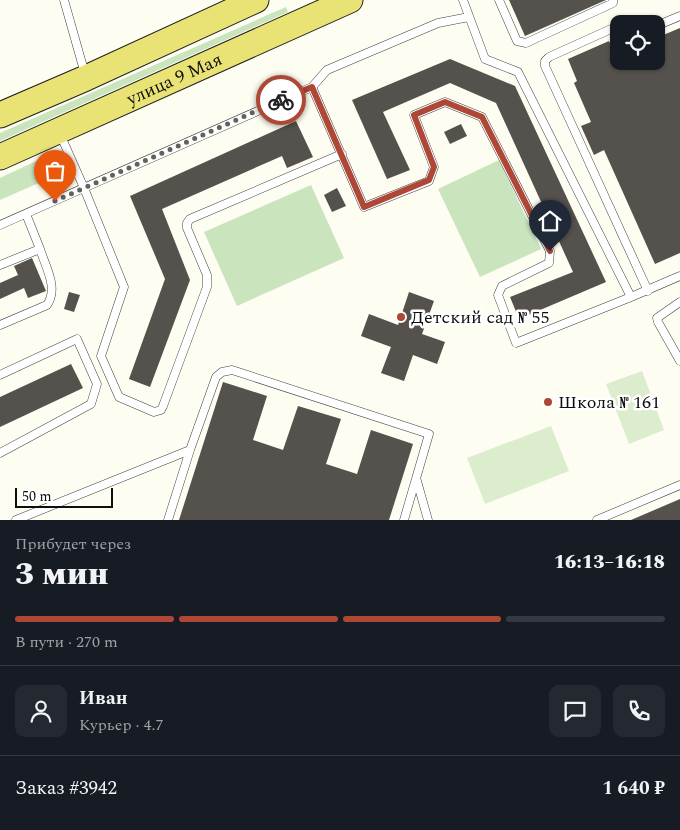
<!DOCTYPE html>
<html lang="ru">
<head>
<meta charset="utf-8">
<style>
	:root { --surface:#171b24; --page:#242831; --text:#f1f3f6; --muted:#9ea1a6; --line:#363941; --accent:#ae4736 }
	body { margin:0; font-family:Spectral,serif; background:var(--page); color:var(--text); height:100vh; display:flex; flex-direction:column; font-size:19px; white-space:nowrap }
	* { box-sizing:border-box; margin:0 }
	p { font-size:16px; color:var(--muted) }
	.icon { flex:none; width:28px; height:28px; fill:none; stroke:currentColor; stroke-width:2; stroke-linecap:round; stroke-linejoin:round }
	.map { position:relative; height:520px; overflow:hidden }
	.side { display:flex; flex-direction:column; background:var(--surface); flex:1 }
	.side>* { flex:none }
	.tools { position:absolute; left:610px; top:15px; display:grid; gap:10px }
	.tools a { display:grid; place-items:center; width:55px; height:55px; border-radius:10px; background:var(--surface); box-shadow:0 1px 4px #0004; font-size:25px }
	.scale { position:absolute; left:15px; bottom:12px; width:98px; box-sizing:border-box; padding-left:5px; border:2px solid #0e0e0e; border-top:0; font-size:14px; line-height:18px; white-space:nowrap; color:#0e0e0e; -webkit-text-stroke:4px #fff; paint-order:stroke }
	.pin { position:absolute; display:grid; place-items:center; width:42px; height:42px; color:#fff; margin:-51px -21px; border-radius:50% 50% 50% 0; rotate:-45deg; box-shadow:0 0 5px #0007 }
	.pin .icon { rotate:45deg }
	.courier { position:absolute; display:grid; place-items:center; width:50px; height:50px; margin:-25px; border:4px solid #ae4736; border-radius:50%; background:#fff; color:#222; box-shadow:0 1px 6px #0007 }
	.head em { font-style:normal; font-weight:800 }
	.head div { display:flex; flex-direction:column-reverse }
	.head { display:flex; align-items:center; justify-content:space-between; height:85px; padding:0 15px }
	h1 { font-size:32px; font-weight:800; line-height:38px }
	.bar { display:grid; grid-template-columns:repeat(4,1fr); gap:8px 5px; align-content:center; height:60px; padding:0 15px }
	.bar i { height:6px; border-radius:4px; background:var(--line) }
	.bar .on { background:var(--accent) }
	.bar p { grid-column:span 4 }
	.line { display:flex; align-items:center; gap:12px; padding:0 15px; border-top:1px solid var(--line) }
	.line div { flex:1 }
	.round { display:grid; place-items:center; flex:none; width:52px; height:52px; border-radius:10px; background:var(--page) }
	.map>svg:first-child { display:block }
</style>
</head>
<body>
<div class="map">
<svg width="680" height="520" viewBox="0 0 680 520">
	<rect width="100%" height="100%" fill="#fdfdf1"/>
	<path fill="#cae4be" d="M286,7L288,12L0,141V133Z
		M52,155C60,158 63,166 59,174L0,200V178L47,156Z
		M499,160L541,249L480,277L438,189Z
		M311,185L344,258L237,306L204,232Z"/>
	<path fill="#dcedce" d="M642,371L664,430L629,444L606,384Z
		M551,426L569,471L485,504L467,458Z"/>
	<path fill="#55514c" d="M509,0H606L525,36Z
		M680,28V253L655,264L604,150L594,155L581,126L591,122L574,83L577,81L568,59L609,41L618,61H656V38Z
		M450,59L515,86L606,282L519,319L510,297L573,272L496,103L450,83L383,112L410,170L387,179L352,100Z
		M296,121L313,157L287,168L282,156L162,209L190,280L150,387L129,379L165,279L130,196Z
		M461,124L467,136L450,144L444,132Z
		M337,188L346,206L332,212L324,195Z
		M32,258L46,291L28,298L24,288L0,299V283L18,275L14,266Z
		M69,292L80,295L74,312L64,309Z
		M409,292L434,301L422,334L445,342L437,364L413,355L404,381L381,373L391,347L361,336L369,314L398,325Z
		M71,364L83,388L0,427V397Z
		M223,382L267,396L253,440L283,450L298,406L341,419L326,464L357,474L371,430L413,444L389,520H179Z
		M680,499V520H631Z"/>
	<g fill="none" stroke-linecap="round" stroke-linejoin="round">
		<g stroke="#414141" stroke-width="9">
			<path id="lane" d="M64,0L85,74
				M499,0L517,41L526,43L613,3V0
				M656,26L680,16
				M619,33L617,31L611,29L549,57L545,61V66L648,291
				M312,87L364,207L429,181L434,167L414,115L445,102L482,117L550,251L549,263L502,286L498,295L516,343L631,297L518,72L485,59L463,0
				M60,134L84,188L124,287L101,356L119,397L154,412L161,410L163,406L207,287V275L187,228V223L190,219L342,154
				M0,225L312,87L327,70L438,23L469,17
				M0,265L40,249L26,214
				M631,297L680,276
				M680,302L657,318L658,322L680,361
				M0,325L47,305C59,288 45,266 40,249
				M0,375L77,339L97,384L91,404L0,453
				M417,481L428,520
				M16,520L190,450
				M168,520L190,450L216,377L222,372L232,370L429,434L404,520
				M597,520L680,485"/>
		</g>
		<g stroke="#1f1f1f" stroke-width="27">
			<g id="primary">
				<path d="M0,115L86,78L256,0"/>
				<path id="s1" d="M0,157L350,0"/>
			</g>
		</g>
		<use href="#lane" stroke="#fff" stroke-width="8"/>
		<use href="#primary" stroke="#e9e375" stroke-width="25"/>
	</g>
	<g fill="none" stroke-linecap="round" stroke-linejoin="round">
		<path stroke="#62625d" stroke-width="5" stroke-dasharray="0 9" d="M55,201L281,100"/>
		<path stroke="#ae4736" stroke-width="6" d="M281,100L312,87L364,207L429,180L434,167L414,115L445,102L482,117L550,251"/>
	</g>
	<g fill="#ae4736" stroke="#fff" stroke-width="2">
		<circle cx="401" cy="317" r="5"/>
		<circle cx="548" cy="402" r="5"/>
	</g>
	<g text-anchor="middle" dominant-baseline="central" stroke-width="5" stroke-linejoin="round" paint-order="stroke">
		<g font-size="18" fill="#0e0e0e" stroke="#fff">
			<text stroke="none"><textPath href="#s1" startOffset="191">улица 9 Мая</textPath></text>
		</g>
		<g font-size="18" fill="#0e0e0e" stroke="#fff" text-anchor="start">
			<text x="411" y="317">Детский сад № 55</text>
			<text x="558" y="402">Школа № 161</text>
		</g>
	</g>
</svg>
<div class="tools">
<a><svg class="icon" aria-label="locate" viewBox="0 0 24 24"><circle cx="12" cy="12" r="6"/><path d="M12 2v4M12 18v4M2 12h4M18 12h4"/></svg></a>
</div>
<div class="scale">50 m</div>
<div class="pin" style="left:55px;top:201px;background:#ea580c"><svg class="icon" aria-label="bag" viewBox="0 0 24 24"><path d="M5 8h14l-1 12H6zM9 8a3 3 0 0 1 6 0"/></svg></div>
<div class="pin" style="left:550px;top:251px;background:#1f2937"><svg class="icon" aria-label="home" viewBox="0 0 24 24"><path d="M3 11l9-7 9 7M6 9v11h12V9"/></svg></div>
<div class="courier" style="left:281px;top:100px"><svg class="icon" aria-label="bike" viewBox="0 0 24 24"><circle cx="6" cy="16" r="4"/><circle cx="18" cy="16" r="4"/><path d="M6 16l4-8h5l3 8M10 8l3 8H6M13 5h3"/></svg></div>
</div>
<section class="side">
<div class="head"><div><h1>3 мин</h1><p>Прибудет через</p></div><em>16:13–16:18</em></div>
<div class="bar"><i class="on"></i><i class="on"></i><i class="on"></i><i></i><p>В пути · 270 m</p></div>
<div class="line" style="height:90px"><a class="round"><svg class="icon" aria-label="person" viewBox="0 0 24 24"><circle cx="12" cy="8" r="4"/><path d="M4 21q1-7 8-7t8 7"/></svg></a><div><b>Иван</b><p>Курьер · 4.7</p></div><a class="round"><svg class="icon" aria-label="chat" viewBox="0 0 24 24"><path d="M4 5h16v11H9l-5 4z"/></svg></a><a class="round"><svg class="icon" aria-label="phone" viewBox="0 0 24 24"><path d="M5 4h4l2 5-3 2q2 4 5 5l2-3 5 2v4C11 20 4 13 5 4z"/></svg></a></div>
<div class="line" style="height:65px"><div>Заказ #3942</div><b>1 640 ₽</b></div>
</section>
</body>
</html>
